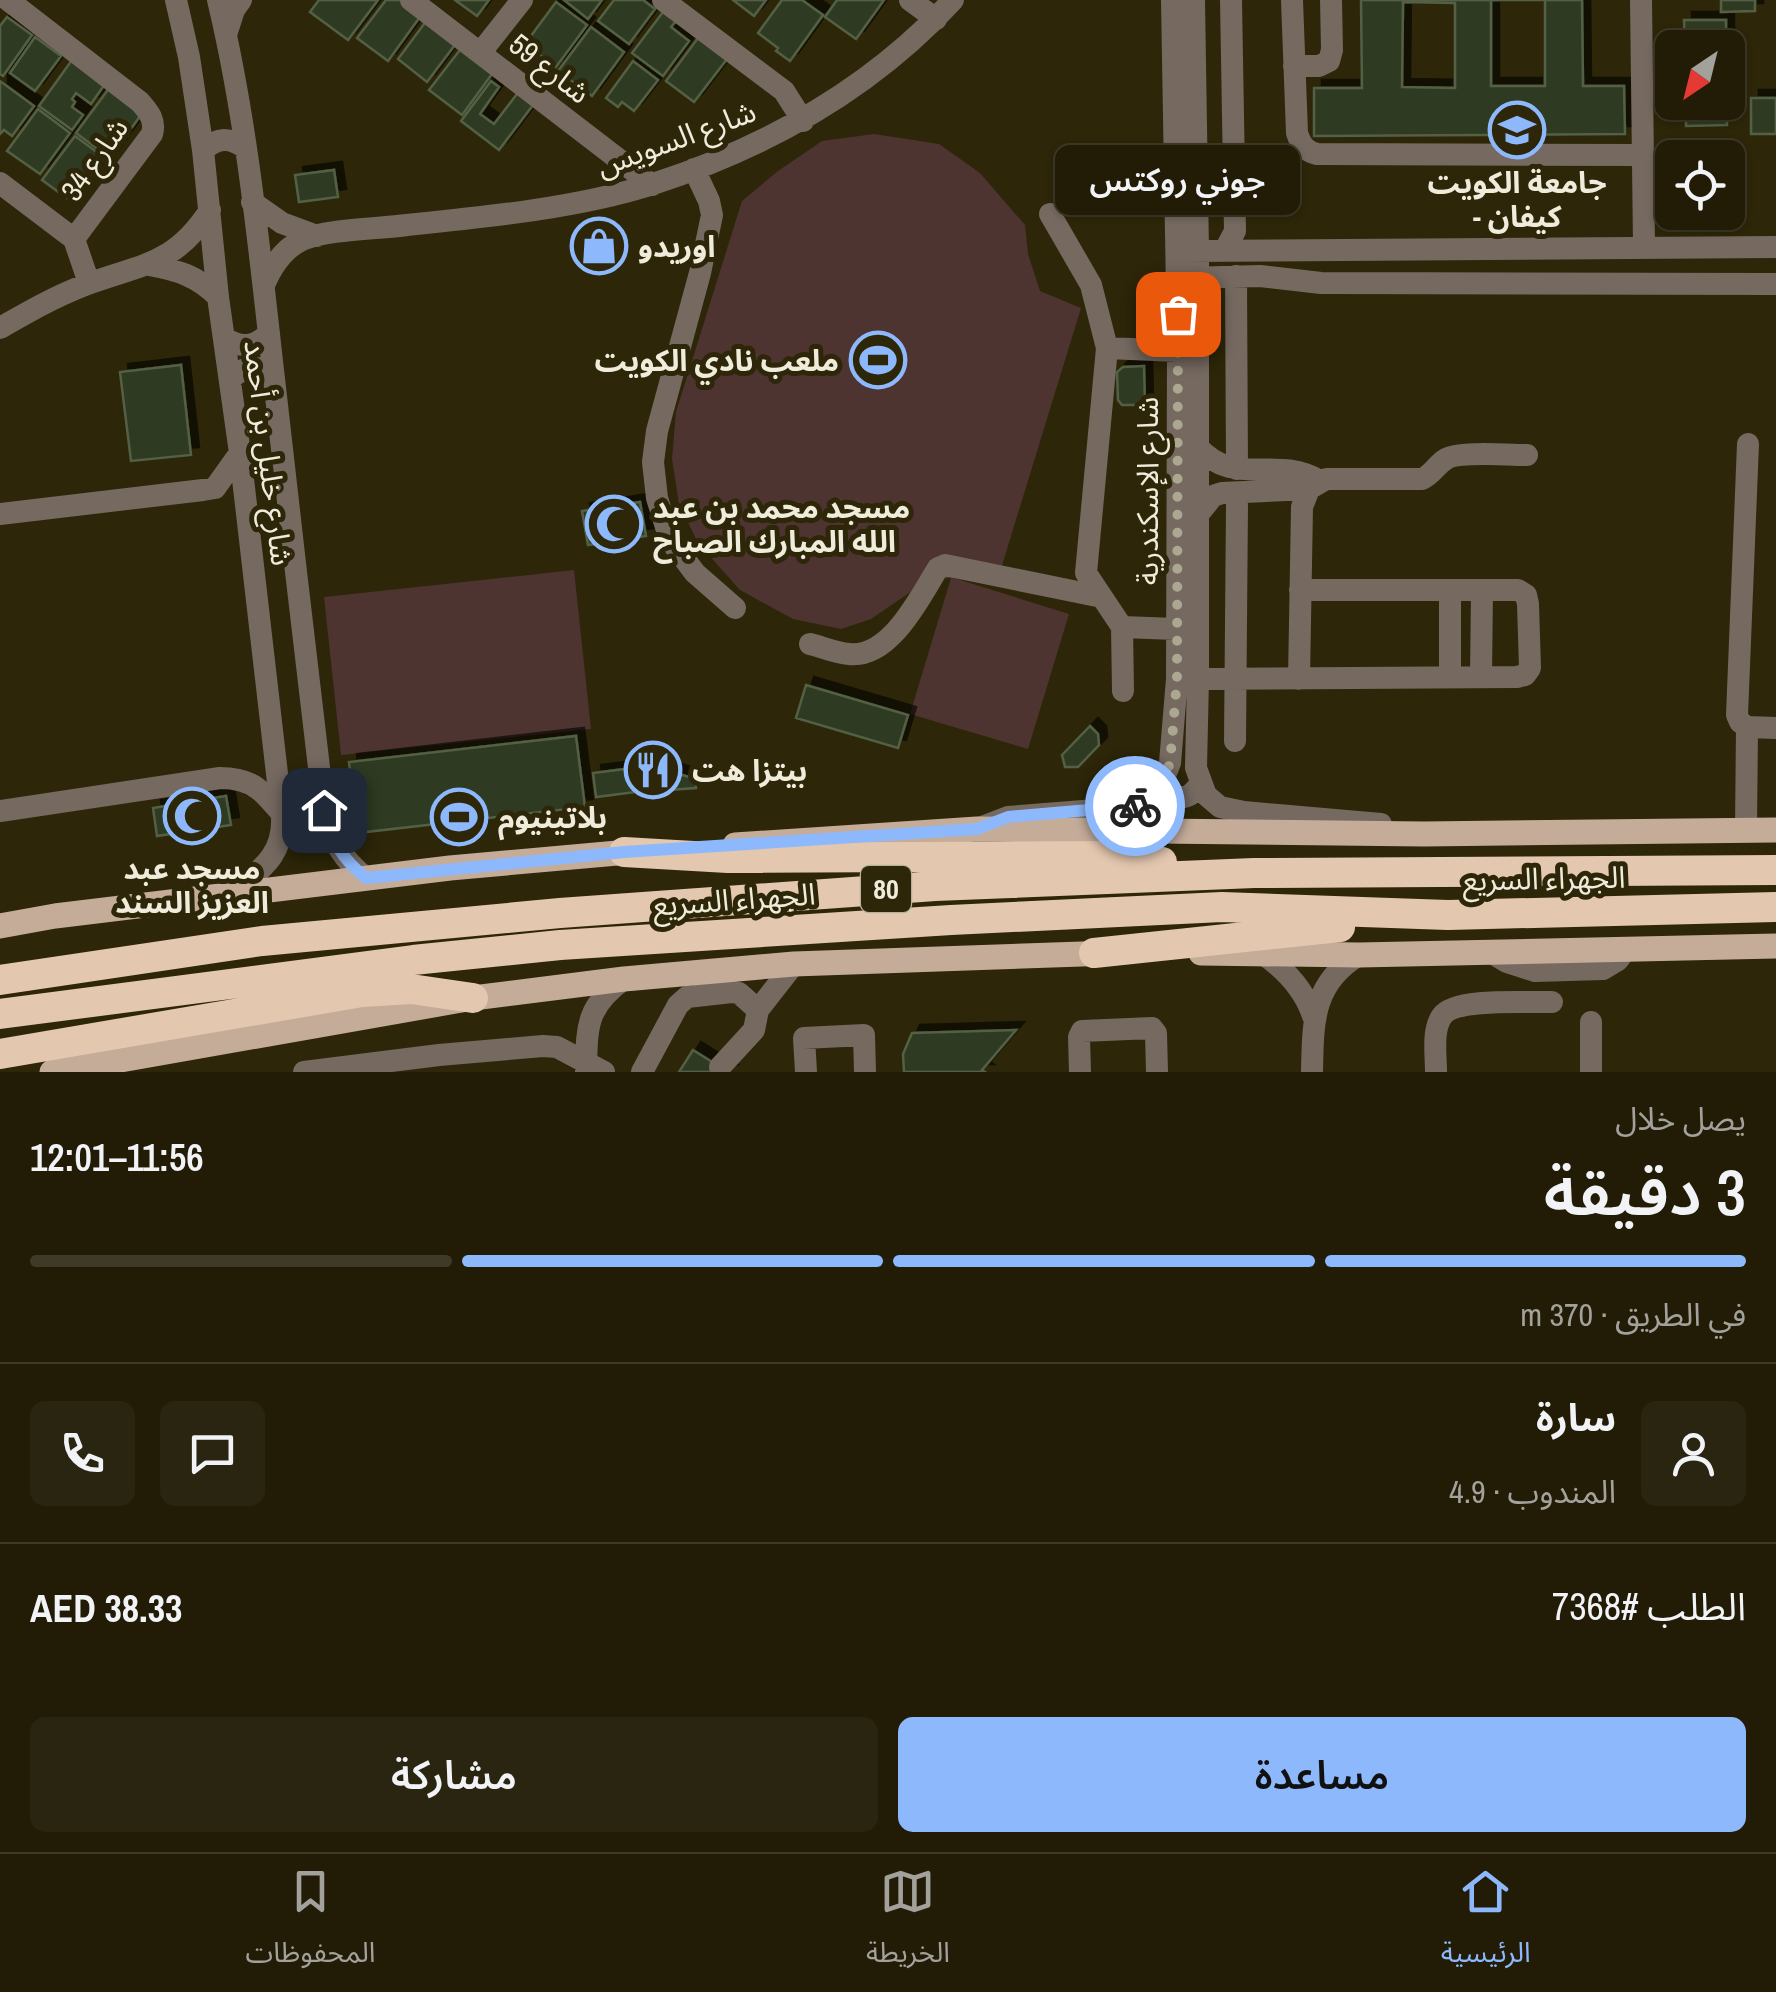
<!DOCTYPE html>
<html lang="ar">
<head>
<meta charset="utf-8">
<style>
	:root { --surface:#221c06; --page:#2a2510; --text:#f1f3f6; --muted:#a2a19b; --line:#3f3a28; --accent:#8db9fc }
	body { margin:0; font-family:"Archivo Narrow","Noto Sans Arabic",sans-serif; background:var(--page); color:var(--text); direction:rtl; height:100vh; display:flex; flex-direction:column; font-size:38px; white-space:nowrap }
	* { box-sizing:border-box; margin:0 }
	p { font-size:32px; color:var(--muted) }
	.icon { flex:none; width:55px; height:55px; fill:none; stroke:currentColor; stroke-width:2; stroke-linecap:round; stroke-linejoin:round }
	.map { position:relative; height:1072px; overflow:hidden; direction:ltr }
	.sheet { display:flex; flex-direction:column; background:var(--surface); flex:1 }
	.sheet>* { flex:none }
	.needle { width:65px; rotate:215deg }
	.buttons { position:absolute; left:1655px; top:30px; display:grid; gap:20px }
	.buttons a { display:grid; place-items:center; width:90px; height:90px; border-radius:15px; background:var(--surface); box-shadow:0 2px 8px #0004,0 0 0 2px var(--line); font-size:50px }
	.pin { position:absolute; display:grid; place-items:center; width:85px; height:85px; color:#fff; margin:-42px; border-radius:20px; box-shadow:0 5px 15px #0006 }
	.courier { position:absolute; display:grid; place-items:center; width:100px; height:100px; margin:-50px; border:8px solid #8db9fc; border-radius:50%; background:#fff; color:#222; box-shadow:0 2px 12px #0007 }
	.bubble { position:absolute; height:70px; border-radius:15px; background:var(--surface); box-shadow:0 2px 8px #0004,0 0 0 2px var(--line); font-size:32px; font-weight:600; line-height:70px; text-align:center; direction:rtl }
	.headline em { font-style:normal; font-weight:600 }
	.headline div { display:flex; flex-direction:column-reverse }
	.headline { display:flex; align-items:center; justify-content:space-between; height:170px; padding:0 30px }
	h1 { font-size:65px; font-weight:600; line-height:75px }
	.bar { display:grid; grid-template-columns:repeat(4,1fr); gap:15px 10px; align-content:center; height:120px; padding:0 30px }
	.bar i { height:12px; border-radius:8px; background:var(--line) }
	.bar .selected { background:var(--accent) }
	.bar p { grid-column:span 4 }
	.line { display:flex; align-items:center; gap:25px; padding:0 30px; border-top:2px solid var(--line) }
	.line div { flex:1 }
	.round { display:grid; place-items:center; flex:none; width:105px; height:105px; border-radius:15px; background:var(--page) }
	.primary-button { display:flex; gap:20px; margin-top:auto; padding:20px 30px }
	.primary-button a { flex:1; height:115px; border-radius:15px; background:var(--accent); color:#111; font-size:40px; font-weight:600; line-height:115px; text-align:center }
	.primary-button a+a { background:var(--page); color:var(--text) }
	.tab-bar { display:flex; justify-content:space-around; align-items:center; height:140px; border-top:2px solid var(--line); background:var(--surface); font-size:28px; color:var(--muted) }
	.tab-bar a { display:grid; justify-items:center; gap:5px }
	.tab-bar .selected { color:var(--accent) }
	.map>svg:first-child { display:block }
</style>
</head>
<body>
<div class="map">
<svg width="1776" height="1072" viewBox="0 0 1776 1072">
	<defs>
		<filter id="shadow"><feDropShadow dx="8" dy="-8" stdDeviation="0" flood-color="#0009"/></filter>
	</defs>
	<rect width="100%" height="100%" fill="#2d2608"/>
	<path fill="#4d3430" d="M874,134L939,144L980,173L1025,225L1028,254L1040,291L1081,308L1000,572L954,578L1069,614L1028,749L910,714L951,578L928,580L871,619L841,629L793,619L740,590L698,543L679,504L672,459L676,412L742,201L778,171L822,141Z
		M574,570L591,729L341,755L324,597Z"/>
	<path fill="#2f3b20" stroke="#536044" stroke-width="2.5" fill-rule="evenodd" filter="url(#shadow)" d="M319,0H378L348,40L310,12Z
		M386,0H403L422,14L388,61L357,38Z
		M455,0H489L477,16Z
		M564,0H602L588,19Z
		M614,0H643L655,9L629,44L598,21Z
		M733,0H766L754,16Z
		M782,0H802L823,15L790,61L776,51L778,48L758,33Z
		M837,0H884L856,39L825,17Z
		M1361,0H1582L1583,86H1624L1625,134L1314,136V88H1362ZM1491,0H1545V86H1491ZM1403,2L1455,3V88L1402,87Z
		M1721,0H1755V11L1721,12Z
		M556,2L587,25L556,67L525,44Z
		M663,12L676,21L671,27L689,41L663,76L632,53Z
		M7,17L32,35L3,76L0,74V26Z
		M427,20L457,42L427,82L398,59Z
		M1684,20H1726V48H1685Z
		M591,27L624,52L592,96L558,71Z
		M35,37L61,56L35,91L10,73Z
		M698,38L727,59L694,102L666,81Z
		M463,46L495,70L462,115L429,90Z
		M72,60L105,84L91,104L76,93L72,99L75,102L72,107L83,115L72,130L39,106Z
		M633,61L658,80L634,111L622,102L618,107L606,98Z
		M0,81L34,106L12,136L4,130L0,134Z
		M491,81L499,87L480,114L494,124L520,90L536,101L499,150L461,121Z
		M110,87L143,112L110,158L76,133Z
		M1751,98H1776V134H1751Z
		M1686,102H1727V125L1686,126Z
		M38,109L70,133L40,174L7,151Z
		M75,136L105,158L72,202L42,180Z
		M334,170L338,197L299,202L295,175Z
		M181,365L191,455L131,461L120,372Z
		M1144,366L1145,405H1122L1118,400L1117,372L1123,367Z
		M640,502L646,536L588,545L582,511Z
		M806,685L908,715L898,748L796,718Z
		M1090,726L1098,734L1099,745L1078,767H1065L1062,755Z
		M576,736L585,807L357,833L349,762Z
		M639,761L695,779L696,788L641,792Z
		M633,768L636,792L596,797L593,773Z
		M226,796L231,825L157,836L153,808Z
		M1016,1030L982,1070L985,1072H904L903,1054L912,1033Z
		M693,1050L728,1072H679Z"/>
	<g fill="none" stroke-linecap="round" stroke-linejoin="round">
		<path stroke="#756960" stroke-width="22" d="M8,0L140,102C149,112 156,121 152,134L74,239
			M176,0L189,57L203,150L218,297L240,453L282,817C284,857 258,871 231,895
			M218,0C247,121 259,247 273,370C289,517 307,663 324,810C330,839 343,860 366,878
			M411,0L652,185
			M663,0L784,91L803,121
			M910,0L936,19
			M1194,0L1198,251V679L1196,768L1206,795L1220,807L1244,812L1381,824
			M1292,0L1297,133C1301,145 1305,151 1317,154L1643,155
			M1641,0L1644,246
			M226,35L234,10L241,0
			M481,52L522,0
			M1294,66H1319L1329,61L1332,50L1331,0
			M203,150C218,137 230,137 245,148
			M694,169L709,201L712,215L700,273L657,431L653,462L657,498L670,540L695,573L735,608
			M0,183L74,239L89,283
			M252,202L282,223L317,236
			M1050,214L1091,285L1107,348L1086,573L1122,627L1123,691
			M1225,250L1235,231L1231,0
			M1185,251L1776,247
			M149,265C177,270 198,276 218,297
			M1236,276L1237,469
			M1186,278L1260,276L1321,283L1776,284
			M264,285C272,266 283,249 302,240C327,229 378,229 407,225C486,217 578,208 653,184C767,147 871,89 953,0
			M0,328C28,312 54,297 85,285C141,264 174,266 210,210
			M225,338C241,349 256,347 269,333
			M1107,348L1178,351
			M230,380C242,366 257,364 273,374
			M1197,446C1234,489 1276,454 1320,481
			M0,514L203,490L215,488L240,453
			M1197,516L1213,496L1222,493L1309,489
			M1122,627L1176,629
			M810,644C822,647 836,653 849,654C890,659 920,597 938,568L945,565L1102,597
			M1450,677V590
			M1481,677L1482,590
			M1183,679L1517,677L1525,675L1530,668L1528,604L1526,595L1518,590H1300
			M1299,679L1302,507L1309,489L1326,479H1422C1433,474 1436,465 1446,459C1458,451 1511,455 1527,455
			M1747,727L1776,728
			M1235,741L1237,504
			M1165,776C1167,800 1189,805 1200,783
			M0,811L220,778C234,778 247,780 258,789C278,802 299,853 324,810
			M982,827L1008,817L1133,807C1153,796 1162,785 1170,763L1177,679L1178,351L1172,0
			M1746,829L1747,727L1740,722L1737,715L1748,444
			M1489,951L1507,962L1535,971L1603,969L1618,960L1627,948
			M1263,954C1286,970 1304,989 1313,1016
			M720,1067L754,1030L758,1010L794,964
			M304,1072L439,1055L543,1046L557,1047L604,1072
			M586,1072C587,1028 585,1007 624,979
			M642,1072L678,1005L687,997L732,992L739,993L758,1010
			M806,1072L804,1038L864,1035L865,1072
			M1080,1072L1079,1037L1082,1031L1152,1028L1156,1033L1157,1072
			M1312,1072C1313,1023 1312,983 1359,955
			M1436,1072C1436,1055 1432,1030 1442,1016C1455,997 1529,1003 1552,1002
			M1591,1072V1022"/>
		<path stroke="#c4ac99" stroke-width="25" d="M735,845L977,829L1424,834L1776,830
			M0,926L55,916L450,868L640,851
			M1201,953L1359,955L1776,946
			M52,1072L473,998L624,979L794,964L1111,953"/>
		<path stroke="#e4c7af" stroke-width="30" d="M624,852L728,858L1115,856L1162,862
			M1094,953L1340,927
			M0,980L262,941L560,913L935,886L1254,873L1776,870
			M0,1014L413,960L560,945L951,920L1222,907L1448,915L1776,907
			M0,1054L362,992L411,989L473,998"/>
	</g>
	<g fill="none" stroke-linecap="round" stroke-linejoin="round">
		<path stroke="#aca791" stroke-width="10" stroke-dasharray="0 18" d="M1135,806L1151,797L1165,776L1170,763L1172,740L1177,679L1178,314"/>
		<path stroke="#8db9fc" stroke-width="12" d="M324,810C330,839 343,860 366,878L624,852L977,829L1008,817L1135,806"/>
	</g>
	<defs>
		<g id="university-ring" transform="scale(2.875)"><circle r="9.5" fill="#2d2608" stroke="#8db9fc" stroke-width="1.5"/><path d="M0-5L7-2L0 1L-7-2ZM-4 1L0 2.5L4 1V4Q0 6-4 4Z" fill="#8db9fc"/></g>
		<g id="shop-ring" transform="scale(2.875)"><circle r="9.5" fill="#2d2608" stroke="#8db9fc" stroke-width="1.5"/><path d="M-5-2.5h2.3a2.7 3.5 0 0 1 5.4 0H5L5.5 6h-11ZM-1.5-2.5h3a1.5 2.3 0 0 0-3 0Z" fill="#8db9fc"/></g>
		<g id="stadium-ring" transform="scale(2.875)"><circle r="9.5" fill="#2d2608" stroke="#8db9fc" stroke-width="1.5"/><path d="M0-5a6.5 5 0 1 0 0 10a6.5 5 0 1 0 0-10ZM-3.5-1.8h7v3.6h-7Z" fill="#8db9fc"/></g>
		<g id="mosque-ring" transform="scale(2.875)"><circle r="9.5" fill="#2d2608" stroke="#8db9fc" stroke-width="1.5"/><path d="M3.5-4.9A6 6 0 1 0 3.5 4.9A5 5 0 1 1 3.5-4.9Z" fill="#8db9fc"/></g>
		<g id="restaurant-ring" transform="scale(2.875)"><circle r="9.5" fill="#2d2608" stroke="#8db9fc" stroke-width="1.5"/><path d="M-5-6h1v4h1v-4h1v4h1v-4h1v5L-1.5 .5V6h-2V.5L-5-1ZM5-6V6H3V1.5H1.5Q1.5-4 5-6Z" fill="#8db9fc"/></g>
	</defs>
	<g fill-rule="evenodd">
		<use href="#university-ring" x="1517" y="130"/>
		<use href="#shop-ring" x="599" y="246"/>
		<use href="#stadium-ring" x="878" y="360"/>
		<use href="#mosque-ring" x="614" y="524"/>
		<use href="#restaurant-ring" x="653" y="770"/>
		<use href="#mosque-ring" x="192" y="816"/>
		<use href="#stadium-ring" x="459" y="817"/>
	</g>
	<g text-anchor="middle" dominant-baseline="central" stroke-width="10" stroke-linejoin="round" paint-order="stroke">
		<rect fill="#2d2608" stroke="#b6b19c" stroke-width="2.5" x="861" y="866" width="50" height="46" rx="8"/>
		<g font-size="28" font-weight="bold" fill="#f0ecdb">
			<text x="886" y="889">80</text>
		</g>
		<g font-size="30" fill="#f0ecdb" stroke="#2d2608">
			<text transform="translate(550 68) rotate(38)">شارع 59</text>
			<text transform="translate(676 138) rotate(-20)">شارع السويس</text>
			<text transform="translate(94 159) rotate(-55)">شارع 34</text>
			<text transform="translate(269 453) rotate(83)">شارع خليل بن أحمد</text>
			<text transform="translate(1147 491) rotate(-90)">شارع الإسكندرية</text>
			<text transform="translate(1544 878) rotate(-1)">الجهراء السريع</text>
			<text transform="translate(734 899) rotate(-4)">الجهراء السريع</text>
		</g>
		<g font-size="30" font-weight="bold" fill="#f0ecdb" stroke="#2d2608" text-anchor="start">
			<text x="1517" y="182" text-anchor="middle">جامعة الكويت<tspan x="1517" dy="34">- كيفان</tspan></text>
			<text x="638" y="246">اوريدو</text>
			<text x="839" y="360" text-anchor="end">ملعب نادي الكويت</text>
			<text x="653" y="507">مسجد محمد بن عبد<tspan x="653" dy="34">الله المبارك الصباح</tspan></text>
			<text x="692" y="770">بيتزا هت</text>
			<text x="498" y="817">بلاتينيوم</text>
			<text x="192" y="868" text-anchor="middle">مسجد عبد<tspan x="192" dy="34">العزيز السند</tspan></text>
		</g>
	</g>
</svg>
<div class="buttons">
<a><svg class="needle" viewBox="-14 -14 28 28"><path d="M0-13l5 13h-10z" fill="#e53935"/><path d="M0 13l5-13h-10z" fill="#a2a19b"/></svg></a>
<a><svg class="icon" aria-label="locate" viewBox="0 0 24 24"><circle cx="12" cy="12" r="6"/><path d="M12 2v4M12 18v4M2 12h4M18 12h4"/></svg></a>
</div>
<div class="pin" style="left:1178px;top:314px;background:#ea580c"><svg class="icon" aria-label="bag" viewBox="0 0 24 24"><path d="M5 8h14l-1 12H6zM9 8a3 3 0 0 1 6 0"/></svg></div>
<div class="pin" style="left:324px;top:810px;background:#1f2937"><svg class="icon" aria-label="home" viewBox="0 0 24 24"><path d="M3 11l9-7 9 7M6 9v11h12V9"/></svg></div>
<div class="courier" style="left:1135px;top:806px"><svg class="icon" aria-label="bike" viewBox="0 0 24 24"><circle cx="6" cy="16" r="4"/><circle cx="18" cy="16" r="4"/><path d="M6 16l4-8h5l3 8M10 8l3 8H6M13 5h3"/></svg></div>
<div class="bubble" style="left:1055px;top:145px;width:245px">جوني روكتس</div>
</div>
<section class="sheet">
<div class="headline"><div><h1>3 دقيقة</h1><p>يصل خلال</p></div><em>11:56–12:01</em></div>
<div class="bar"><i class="selected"></i><i class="selected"></i><i class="selected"></i><i></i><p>في الطريق · 370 m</p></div>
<div class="line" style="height:180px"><a class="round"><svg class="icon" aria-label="person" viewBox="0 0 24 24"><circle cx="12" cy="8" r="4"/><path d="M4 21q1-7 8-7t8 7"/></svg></a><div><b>سارة</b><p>المندوب · 4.9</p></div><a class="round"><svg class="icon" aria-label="chat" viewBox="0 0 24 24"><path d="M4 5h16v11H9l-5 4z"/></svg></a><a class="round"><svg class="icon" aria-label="phone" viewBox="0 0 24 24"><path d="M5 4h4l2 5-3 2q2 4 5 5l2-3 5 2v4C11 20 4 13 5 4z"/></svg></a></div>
<div class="line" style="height:130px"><div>الطلب #7368</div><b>AED 38.33</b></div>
<div class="primary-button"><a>مساعدة</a><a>مشاركة</a></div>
</section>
<nav class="tab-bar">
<a class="selected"><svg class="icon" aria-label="home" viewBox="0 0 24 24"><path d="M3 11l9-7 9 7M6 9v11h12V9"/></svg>الرئيسية</a>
<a><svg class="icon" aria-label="map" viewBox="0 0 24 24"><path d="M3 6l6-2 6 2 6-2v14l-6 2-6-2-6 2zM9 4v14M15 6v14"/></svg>الخريطة</a>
<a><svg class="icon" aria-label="saved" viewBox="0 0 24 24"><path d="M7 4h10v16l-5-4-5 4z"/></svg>المحفوظات</a>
</nav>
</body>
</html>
